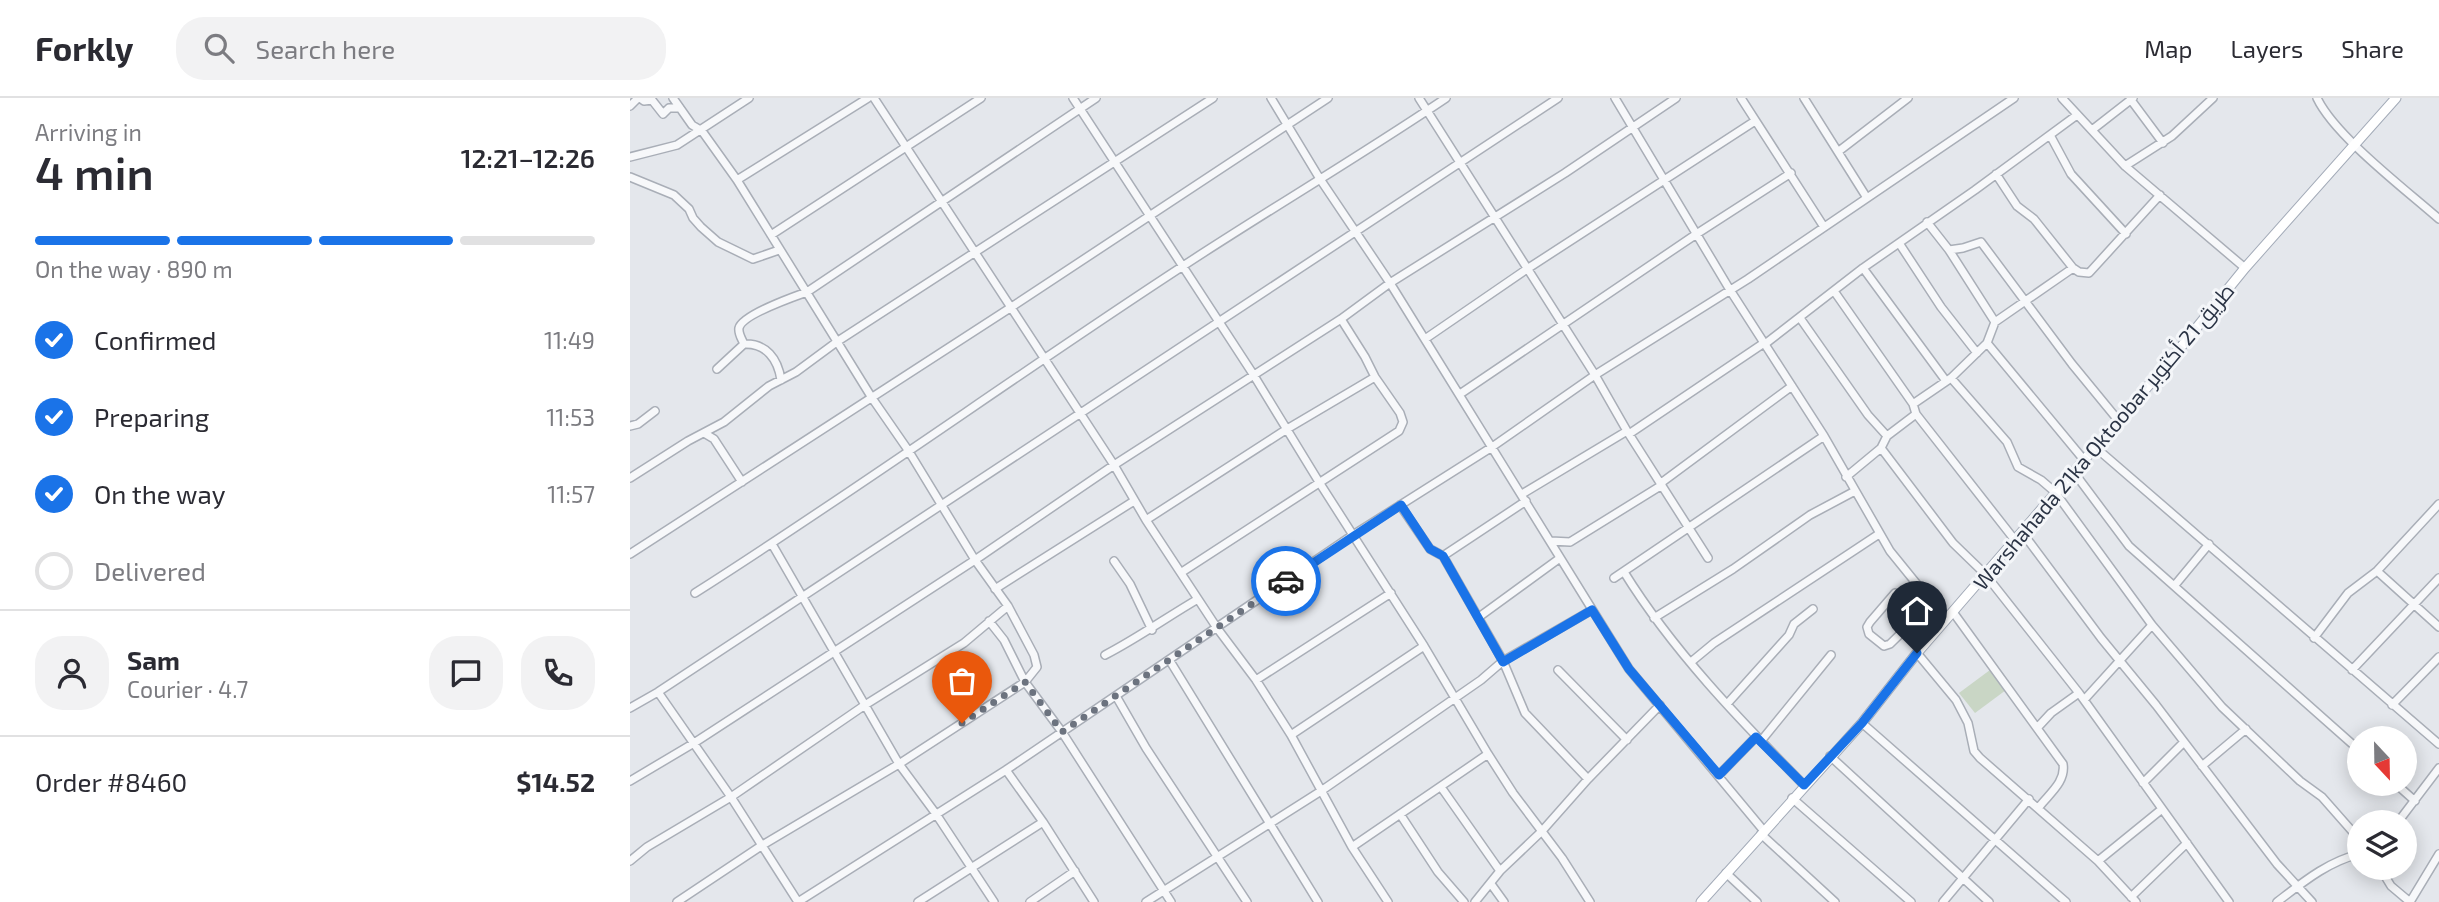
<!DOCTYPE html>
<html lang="en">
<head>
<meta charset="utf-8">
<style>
	:root { --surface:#fff; --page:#f2f2f3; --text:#2b2b33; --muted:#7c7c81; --line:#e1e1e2; --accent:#1a73e8 }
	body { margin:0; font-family:"Exo 2",Cairo,sans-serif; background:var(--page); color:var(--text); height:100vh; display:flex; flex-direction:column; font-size:26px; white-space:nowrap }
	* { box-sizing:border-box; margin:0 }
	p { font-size:23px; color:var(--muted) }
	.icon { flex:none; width:38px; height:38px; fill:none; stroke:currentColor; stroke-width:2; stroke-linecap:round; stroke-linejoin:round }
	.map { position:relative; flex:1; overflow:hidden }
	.details { display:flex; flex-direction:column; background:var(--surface); width:630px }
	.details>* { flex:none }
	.needle { width:46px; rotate:158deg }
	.fabs { position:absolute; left:1717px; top:628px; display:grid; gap:14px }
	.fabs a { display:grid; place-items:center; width:70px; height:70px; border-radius:50%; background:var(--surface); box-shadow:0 4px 18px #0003; font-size:35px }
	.pin { position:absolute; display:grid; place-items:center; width:60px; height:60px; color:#fff; margin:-72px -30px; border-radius:50% 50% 50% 0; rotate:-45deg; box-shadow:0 0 7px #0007 }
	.pin .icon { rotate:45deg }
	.courier { position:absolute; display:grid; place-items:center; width:70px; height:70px; margin:-35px; border:5px solid #1a73e8; border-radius:50%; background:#fff; color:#222; box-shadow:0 2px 9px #0007 }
	.overview em { font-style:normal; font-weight:600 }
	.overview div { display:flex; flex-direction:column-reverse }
	.overview { display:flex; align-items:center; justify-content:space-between; height:119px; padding:0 35px }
	h1 { font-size:46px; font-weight:600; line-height:52px }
	.bar { display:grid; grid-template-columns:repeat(4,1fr); gap:10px 7px; align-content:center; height:84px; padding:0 35px }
	.bar i { height:9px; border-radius:5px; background:var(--line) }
	.bar .selected { background:var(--accent) }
	.bar p { grid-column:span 4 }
	.line { display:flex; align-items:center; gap:18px; padding:0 35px; border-top:2px solid var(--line) }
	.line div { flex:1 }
	.round { display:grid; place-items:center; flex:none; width:74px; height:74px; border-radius:28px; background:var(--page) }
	ol { padding:0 35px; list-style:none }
	li { display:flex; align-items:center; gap:21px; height:77px }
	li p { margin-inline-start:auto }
	li .icon { padding:7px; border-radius:50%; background:var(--accent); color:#fff; stroke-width:4 }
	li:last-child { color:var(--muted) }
	li i { width:38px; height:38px; border:4px solid var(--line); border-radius:50% }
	header { display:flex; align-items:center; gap:42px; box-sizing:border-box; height:98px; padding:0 35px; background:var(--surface); border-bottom:2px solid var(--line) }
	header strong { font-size:33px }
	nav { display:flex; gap:38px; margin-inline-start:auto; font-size:24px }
	.search { width:490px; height:63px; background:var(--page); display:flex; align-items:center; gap:18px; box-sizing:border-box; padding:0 24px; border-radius:28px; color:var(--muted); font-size:26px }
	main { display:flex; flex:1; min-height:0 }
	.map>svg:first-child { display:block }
</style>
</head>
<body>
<header>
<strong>Forkly</strong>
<div class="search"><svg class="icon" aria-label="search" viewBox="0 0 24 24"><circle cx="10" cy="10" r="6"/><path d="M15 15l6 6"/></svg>Search here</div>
<nav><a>Map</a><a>Layers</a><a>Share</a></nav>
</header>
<main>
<section class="details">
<div class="overview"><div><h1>4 min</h1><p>Arriving in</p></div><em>12:21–12:26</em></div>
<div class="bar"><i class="selected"></i><i class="selected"></i><i class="selected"></i><i></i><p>On the way · 890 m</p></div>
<ol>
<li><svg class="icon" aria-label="check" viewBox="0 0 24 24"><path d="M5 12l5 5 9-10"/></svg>Confirmed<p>11:49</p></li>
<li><svg class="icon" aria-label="check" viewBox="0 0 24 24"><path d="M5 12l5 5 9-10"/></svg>Preparing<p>11:53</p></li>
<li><svg class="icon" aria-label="check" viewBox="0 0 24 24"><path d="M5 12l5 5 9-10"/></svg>On the way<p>11:57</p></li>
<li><i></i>Delivered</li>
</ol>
<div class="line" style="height:126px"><a class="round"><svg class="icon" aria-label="person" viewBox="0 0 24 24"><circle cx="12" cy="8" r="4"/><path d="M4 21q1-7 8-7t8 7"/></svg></a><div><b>Sam</b><p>Courier · 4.7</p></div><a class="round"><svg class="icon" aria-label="chat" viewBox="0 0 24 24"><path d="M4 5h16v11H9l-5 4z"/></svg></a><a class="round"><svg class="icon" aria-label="phone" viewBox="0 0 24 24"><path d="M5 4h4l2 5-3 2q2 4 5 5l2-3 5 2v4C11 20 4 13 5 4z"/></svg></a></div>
<div class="line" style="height:91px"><div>Order #8460</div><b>$14.52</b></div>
</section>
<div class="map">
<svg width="1809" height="804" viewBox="0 0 1809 804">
	<rect width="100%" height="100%" fill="#e4e7ec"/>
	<path fill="#c9d6c5" d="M1360,572L1376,592L1345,615L1329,595Z"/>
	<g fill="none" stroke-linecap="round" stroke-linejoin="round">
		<g stroke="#a9aeb7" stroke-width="10">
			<path id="minor" d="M10,0L14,3L22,2L33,16L39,10H50
				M43,0L62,27L72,33L107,82L242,300L278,352L345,462L378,508L404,557L407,569L395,584L269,666L131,748L47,804
				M244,0L484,367L516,422L587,530L626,582L661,637L722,749L758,804
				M443,0L623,276L689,384L794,548L858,656L883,695L932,760L960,804
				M641,0L690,81L760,185L999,571L1134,733
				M789,0L965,277L997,333L1078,460
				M985,0L1100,192L1194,338L1260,453L1316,522
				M1111,0L1194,129
				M1174,0L1237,100
				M1432,0L1495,68L1615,170
				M1687,0C1705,38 1775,91 1809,121
				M1501,2L1533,45
				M0,8L8,0
				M1462,32L1503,0
				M1420,37L1441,76L1496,136
				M1209,53L1278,0
				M0,59L47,47L119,0
				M1495,68L1542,38L1583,0
				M1366,76L1387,108L1404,121L1443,170
				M0,79L44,97L59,111L63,120L71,129L88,144L123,161L149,152
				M107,82L238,0
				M1297,124L1319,152L1333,150L1351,144L1442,266L1488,322
				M141,137L351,0
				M1269,145L1311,209L1347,255
				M1319,152L1365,224
				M1233,170L1316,283
				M1204,193L1283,306L1286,316L1384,441
				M1170,220L1238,317L1257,338
				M795,241L897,171L1125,23
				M1357,245L1365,224L1443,170L1449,174L1459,175L1530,97
				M114,246C112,241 108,236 109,230C112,217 163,199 177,194L466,0
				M1135,246L1233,170L1345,92L1447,17
				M87,271L114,246C136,245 148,261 151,282
				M1321,280L1377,344L1388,369L1411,382L1425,394L1522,527L1592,609L1670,683L1692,699L1729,741
				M830,296L1068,135L1161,75
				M1283,306L1321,280L1357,245L1454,362
				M0,328L8,326L25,313
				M74,335L84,341L112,384
				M999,336L1134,245
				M1465,349L1809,646
				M1251,350L1323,445L1355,476L1449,595L1599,804
				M1443,373L1499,448L1729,652
				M1216,379L1251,350L1257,338L1286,316
				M0,380L58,343L94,324L139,288L166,274L208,243L583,0
				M1031,385L1162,288
				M892,396L997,333
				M770,407L800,451L813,458L873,563L895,615L958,681
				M516,422L657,331L745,279
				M1392,434L1471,540L1526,607L1647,766L1682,804
				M921,443L940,444L1032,387
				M142,446L269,666L306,716L364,804
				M0,456L380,210L698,0
				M813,458L896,403
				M484,463L500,486L522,532
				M1747,473L1809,529
				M552,474L769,333L773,324L770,315L745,279L735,259L711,221
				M994,474C1043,553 1109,621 1174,687
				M984,480L1194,338
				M1545,487L1579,446
				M365,491L504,403
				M65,495C230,390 389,275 553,168C640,111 730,58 816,0
				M1323,514L1433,666C1436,684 1419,696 1409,709
				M1290,515L1269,496L1265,495L1240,524L1237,529L1239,536L1254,548L1260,546L1303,504
				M849,519L930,460
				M1024,520L1103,471L1180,417L1225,393
				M359,523L374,542L395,584L432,634L541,804
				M1684,540L1718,495L1747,473L1809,406
				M1287,555L1326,602L1338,625L1344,653L1350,660L1468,763L1506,804
				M475,557C508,540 537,519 568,501
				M540,563L688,804
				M1061,564L1084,545L1249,436
				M928,572L997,642
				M1722,572L1809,480
				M626,582L761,495
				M28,594L101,699L168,804
				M486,598L516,650L617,804
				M1454,602L1522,527
				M1097,606L1159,537L1164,526L1183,511
				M1762,607L1809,559
				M0,610L28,594L928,0
				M1232,625L1436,804
				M1408,629L1421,615L1449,595
				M661,637L794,548
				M1131,643L1201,557
				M1200,658L1359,804
				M1572,668L1616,631
				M376,672L413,724L464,804
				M1089,677L1126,639
				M0,683L64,645L345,462L484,367L711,221L760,185L935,75L1046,0
				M1513,685L1554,644
				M1766,686L1785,703
				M811,689L870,773
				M1162,700L1281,804
				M770,716L808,774L834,804
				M1768,724L1809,670
				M1131,736L1205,804
				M722,749L858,656
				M0,763L17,749L101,699L235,607L334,545L378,508
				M1468,763L1532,711
				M1750,770L1761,788L1780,804
				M1096,775L1127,804
				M861,786L874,804
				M1501,799L1557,745
				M168,804L376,672L723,437L862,349L965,277L1118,181L1384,0
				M288,804L413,724
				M400,804L445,773
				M516,804L691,693L851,582L873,563L962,512
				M845,804L870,773L912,733L958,681L1030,607
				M1313,804L1399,701
				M1647,804C1672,785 1697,764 1729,756
				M1780,804L1809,756"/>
		</g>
		<g stroke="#a3abb8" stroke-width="11">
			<path id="major" d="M1071,804L1232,625L1287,555L1538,265L1615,170L1766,0"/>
		</g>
		<use href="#minor" stroke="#f7f8fa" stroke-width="7"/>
		<use href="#major" stroke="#fff" stroke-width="9"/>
	</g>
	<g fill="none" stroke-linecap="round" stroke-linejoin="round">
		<path stroke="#6c737f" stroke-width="7" stroke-dasharray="0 12.6" d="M332,625L395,584L432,634L656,483"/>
		<path stroke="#1a73e8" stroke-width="9" d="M656,483L771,407L800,451L813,458L873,564L962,512L999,571L1089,677L1126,639L1174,687L1232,625L1287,555"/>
	</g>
	<g text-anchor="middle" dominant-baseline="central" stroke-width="6" stroke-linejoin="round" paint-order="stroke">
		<g font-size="21" fill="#2b3445" stroke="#f4f6f9">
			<text transform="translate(1473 338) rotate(-50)">Warshahada 21ka Oktoobar طريق 21 أكتوبر</text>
		</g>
	</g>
</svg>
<div class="fabs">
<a><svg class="needle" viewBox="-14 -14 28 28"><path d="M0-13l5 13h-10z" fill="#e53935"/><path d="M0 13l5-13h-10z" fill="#7c7c81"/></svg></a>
<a><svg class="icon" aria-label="layers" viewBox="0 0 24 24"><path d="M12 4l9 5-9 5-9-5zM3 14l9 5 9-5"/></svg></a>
</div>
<div class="pin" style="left:332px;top:625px;background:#ea580c"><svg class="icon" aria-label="bag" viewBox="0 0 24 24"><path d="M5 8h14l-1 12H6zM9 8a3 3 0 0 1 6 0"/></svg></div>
<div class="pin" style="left:1287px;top:555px;background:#1f2937"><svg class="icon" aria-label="home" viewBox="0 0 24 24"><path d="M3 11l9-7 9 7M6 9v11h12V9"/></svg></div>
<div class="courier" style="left:656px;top:483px"><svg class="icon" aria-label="car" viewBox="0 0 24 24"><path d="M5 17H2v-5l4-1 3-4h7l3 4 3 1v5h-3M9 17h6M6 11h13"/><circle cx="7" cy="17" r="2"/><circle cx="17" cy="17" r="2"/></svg></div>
</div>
</main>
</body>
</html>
